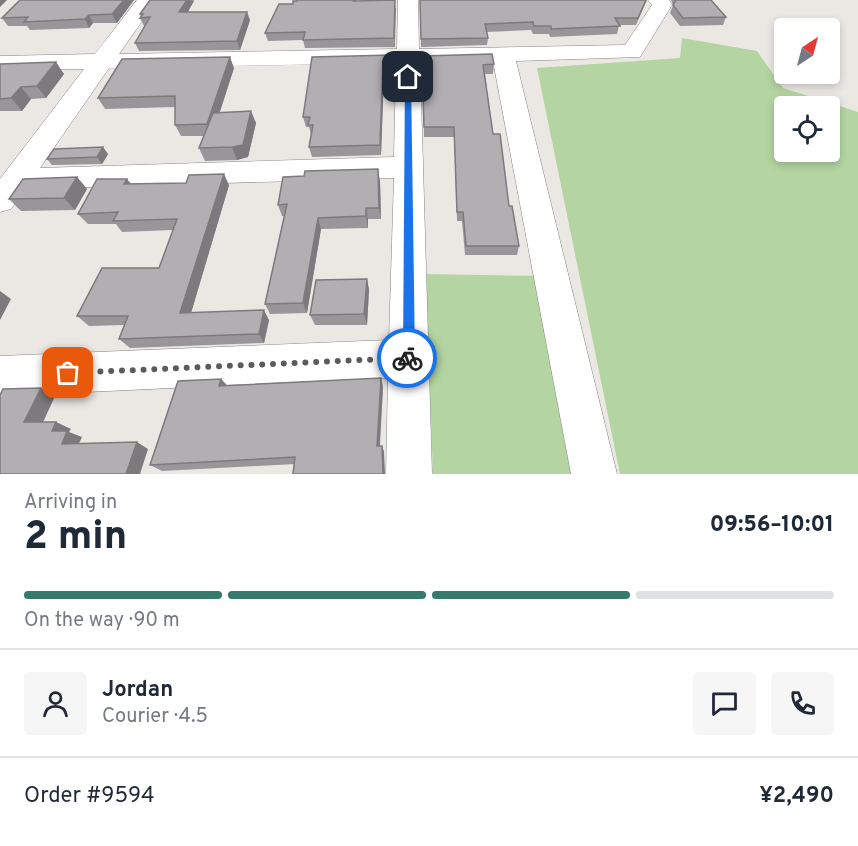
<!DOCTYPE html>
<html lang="en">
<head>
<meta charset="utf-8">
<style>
	:root { --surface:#fff; --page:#f6f6f7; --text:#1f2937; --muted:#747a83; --line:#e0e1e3; --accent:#36796d }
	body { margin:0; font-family:Overpass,sans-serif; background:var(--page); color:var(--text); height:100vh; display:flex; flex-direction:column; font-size:22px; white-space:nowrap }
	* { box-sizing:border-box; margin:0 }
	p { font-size:20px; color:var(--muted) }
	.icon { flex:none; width:33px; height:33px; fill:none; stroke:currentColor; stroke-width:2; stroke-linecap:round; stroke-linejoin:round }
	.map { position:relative; height:474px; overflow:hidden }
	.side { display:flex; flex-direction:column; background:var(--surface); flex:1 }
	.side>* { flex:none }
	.needle { width:39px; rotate:36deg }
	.buttons { position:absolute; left:774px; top:18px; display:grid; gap:12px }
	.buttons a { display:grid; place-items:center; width:66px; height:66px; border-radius:6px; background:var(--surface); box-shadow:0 3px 9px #0003; font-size:30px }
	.pin { position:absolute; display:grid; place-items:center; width:51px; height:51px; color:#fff; margin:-26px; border-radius:12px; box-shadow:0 3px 9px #0006 }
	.courier { position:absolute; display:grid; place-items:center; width:60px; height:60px; margin:-30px; border:4px solid #1a73e8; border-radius:50%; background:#fff; color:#222; box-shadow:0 2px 8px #0007 }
	.overview em { font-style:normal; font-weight:800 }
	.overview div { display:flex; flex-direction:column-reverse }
	.overview { display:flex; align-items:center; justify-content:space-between; height:102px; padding:0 24px }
	h1 { font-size:39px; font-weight:800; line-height:45px }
	.bar { display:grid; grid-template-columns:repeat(4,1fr); gap:9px 6px; align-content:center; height:72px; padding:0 24px }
	.bar i { height:8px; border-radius:4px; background:var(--line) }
	.bar .active { background:var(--accent) }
	.bar p { grid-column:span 4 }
	.line { display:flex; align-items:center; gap:15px; padding:0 24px; border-top:2px solid var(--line) }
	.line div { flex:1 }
	.round { display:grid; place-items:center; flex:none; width:63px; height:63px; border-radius:6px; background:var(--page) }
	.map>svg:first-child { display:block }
</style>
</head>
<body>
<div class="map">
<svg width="858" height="474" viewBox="0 0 858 474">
	<rect width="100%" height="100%" fill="#ebe8e4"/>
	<path fill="#b4d5a1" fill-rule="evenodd" d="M682,38L757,51L783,88L858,112V474H620L537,68L680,58ZM784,106H830V152H784Z
		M425,274L544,276L580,474H433Z"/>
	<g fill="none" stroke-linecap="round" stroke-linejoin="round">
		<g stroke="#878481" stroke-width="1">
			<path id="minor" d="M137,0H157L119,54L397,49L398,0H418L419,49L625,45L652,5L648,0H669L672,5L640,57L516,61L617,474H571L493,61L420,63L432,474H386L388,378L0,396V356L389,340L394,178L25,189L11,209L0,212V179L84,69L0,70V56L95,54ZM396,63L394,157L40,168L109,68Z"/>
		</g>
		<use href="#minor" fill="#fff" fill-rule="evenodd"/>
	</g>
	<path fill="#99969a" d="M134,0L117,23H93L89,28L30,30L27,26H8L2,18Z
		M150,0H194L188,12L250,20L240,50L139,51L135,43L145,26H144L140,18L141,16L140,14Z
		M420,0H647L636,25H619L617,34L550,37L549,34H533L531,30L487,32L488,38L487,45L421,47Z
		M671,0H711L726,17L723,25L680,26L670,13L673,5Z
		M356,1L396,8L395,47L305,48L303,40L268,41L265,33Z
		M393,55L394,73H384L381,155L312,157L309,147L311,135L309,127H306L303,117Z
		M422,56L494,64L493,74H485L493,134L509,206L519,246L517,255H465L462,221H457L454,137H424Z
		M0,64L64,74L46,98L31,99L22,111H0Z
		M234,68L220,112L256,123L248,157L237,160L205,161L199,148L204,136H181L175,125V107L105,109L98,98Z
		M108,154L102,164L52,165L47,159Z
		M77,177L87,189L75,210L21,211L9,199Z
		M127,179L131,184L229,185L191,313L269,320L264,343L130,348L119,339L124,325L89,326L77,316L159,268L173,230L122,232L116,224H88L78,214Z
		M380,181L381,219H368V228L321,229L307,313L270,314L265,304L284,216H282L278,205Z
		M367,279L369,290L367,325H315L310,315Z
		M381,378L383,387L380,446H382L384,452L295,464L162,471L150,465L221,379L227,385Z"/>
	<path fill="#7d7a7d" d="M0,0H7L0,7Z
		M124,0H134L117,23L112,14Z
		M187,0L194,1L183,20L179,12Z
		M247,12L250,20L240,50L237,41Z
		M89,15L93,23L89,28L85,19Z
		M230,57L234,68L212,135L207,124Z
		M56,62L64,74L46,98L37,86Z
		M383,63L384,73L381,155L380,145Z
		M21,87L31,99L22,111L11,98Z
		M251,111L256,123L248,157L237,160L232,147Z
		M103,147L108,154L102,164L97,157Z
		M378,169L380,181L381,219L379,208Z
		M224,174L229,185L188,323L180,313Z
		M77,177L87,189L75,210L64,198Z
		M127,179L135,190L124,184Z
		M366,208L368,219V228L366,216Z
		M318,218L321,229L307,313L303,303Z
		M367,279L369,290L367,325L364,314Z
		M0,291L11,299L0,320Z
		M264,310L269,320L264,343L259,334Z
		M381,378L383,387L379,452L377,446Z
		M221,379L229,388L219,386Z
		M41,388L55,396L40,429L24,422Z
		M56,422L71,429L69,432L82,437L76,450L62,444L52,431Z
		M137,442L148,449L140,474H126Z
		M382,446L384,452L385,474H383Z"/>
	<path fill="#b2afb3" stroke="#7d7a7d" stroke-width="1.5" d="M20,0H124L112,14L89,15L85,19L24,22L28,17L2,18Z
		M150,0H187L179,12H247L237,41L135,43L150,17L140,18L143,14H140Z
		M297,0H355L354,1L395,0L394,38L303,40L305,32L265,33L279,4H293V1H297Z
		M420,0H646L638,18H615L620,26L551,29V26H534L533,22L485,24L488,38L421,39Z
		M676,0H711L726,17L683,18L673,5Z
		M492,54L494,64L483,65L493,134H500L509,206H512L519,246H466L463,212H457L454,127H424L422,56Z
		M393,55V63H383L380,145L309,147L313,125H308L310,117H303L312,57Z
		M230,57L207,124L175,125V96L98,98L122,59Z
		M56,62L37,86L21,87L11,98L0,99V64Z
		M251,111L243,145L232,147L199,148L213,113Z
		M103,147L97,157L47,159L54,149Z
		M378,169L379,208H366V216L318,218L303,303L265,304L287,204L278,205L283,177L304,176L305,171Z
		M224,174L180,313L264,310L259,334L119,339L128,316H77L102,268H159L177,219L113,221L118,212L78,214L97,179H127L124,184L186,183L189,175Z
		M77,177L64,198L9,199L23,179Z
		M367,279L364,314L310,315L316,280Z
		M381,378L377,446H382L383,474H293L295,457L150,465L178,381L221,379L219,386Z
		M41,388L24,422H56L52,431H67L62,444L137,442L126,474H0V395L3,389Z"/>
	<path fill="#1a73e8" d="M405,76L411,77L415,358L413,362L407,364L401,358L403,354Z"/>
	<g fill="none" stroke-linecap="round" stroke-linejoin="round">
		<path stroke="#5d5b59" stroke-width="6" stroke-dasharray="0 10.8" d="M68,373L407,358"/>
	</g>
</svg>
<div class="buttons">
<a><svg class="needle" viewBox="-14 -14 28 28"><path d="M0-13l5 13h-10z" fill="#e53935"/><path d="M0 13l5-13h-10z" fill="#747a83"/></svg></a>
<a><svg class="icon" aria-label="locate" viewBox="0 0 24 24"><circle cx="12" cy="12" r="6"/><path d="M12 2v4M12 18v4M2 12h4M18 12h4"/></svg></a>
</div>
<div class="pin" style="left:68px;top:373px;background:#ea580c"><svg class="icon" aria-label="bag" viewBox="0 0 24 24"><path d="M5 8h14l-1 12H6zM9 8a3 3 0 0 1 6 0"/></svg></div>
<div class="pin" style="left:408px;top:77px;background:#1f2937"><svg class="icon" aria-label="home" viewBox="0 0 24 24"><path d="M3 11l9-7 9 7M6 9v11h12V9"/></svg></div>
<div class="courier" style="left:407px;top:358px"><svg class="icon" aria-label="bike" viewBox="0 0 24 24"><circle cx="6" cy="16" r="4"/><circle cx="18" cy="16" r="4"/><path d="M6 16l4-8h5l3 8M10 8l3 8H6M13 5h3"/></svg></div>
</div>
<section class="side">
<div class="overview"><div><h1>2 min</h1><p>Arriving in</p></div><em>09:56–10:01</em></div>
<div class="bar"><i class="active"></i><i class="active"></i><i class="active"></i><i></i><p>On the way · 90 m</p></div>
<div class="line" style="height:108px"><a class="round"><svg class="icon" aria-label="person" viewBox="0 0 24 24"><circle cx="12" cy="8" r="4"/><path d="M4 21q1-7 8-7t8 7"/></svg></a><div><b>Jordan</b><p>Courier · 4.5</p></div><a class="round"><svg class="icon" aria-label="chat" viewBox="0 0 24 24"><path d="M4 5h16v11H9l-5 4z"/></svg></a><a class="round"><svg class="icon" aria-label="phone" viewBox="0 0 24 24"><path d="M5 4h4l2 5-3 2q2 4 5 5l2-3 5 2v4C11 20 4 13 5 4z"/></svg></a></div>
<div class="line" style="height:78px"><div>Order #9594</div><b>¥2,490</b></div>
</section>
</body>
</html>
